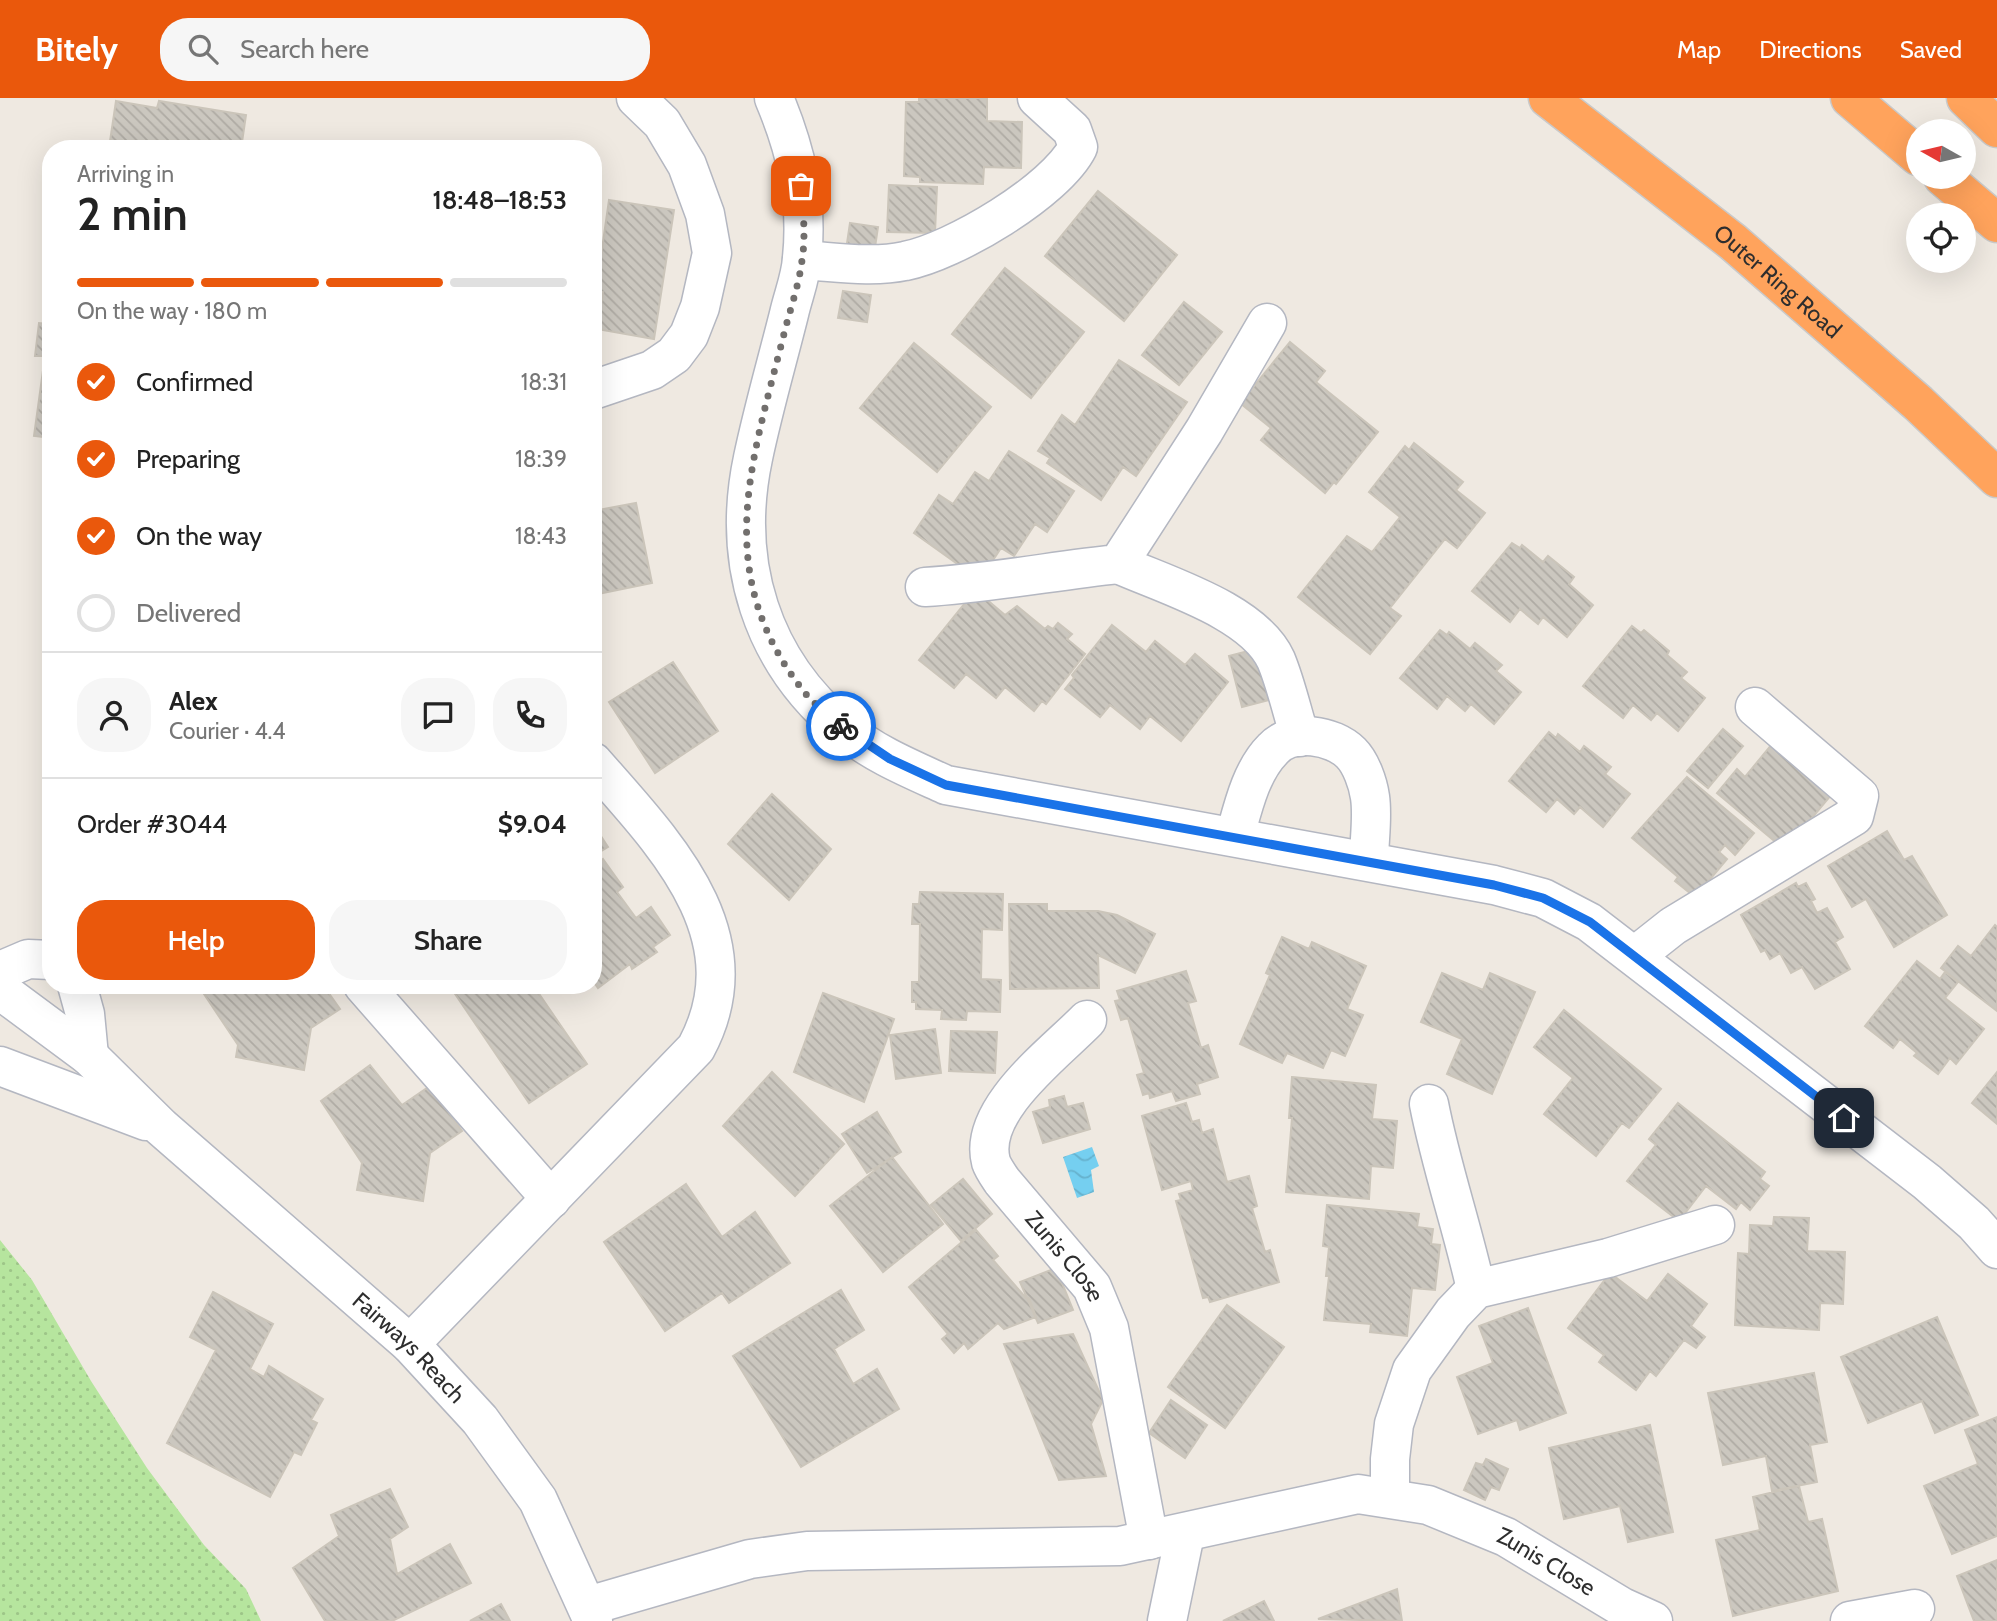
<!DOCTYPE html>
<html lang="en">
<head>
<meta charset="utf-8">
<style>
	:root { --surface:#fff; --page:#f6f6f6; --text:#222; --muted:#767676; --line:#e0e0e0; --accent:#ea580c }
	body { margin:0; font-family:Cabin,sans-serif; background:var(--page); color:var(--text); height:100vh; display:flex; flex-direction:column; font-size:26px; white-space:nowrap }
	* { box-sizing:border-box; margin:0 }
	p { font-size:23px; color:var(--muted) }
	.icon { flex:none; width:38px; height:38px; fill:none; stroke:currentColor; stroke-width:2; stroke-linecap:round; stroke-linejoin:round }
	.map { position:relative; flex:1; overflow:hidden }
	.panel { position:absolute; left:42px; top:42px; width:560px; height:854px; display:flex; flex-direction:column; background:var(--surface); border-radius:28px; box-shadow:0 7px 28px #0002 }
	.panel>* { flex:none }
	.needle { width:46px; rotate:278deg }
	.buttons { position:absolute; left:1906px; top:21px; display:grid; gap:14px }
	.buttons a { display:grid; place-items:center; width:70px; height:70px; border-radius:50%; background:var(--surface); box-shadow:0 7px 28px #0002; font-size:35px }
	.pin { position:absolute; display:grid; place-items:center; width:60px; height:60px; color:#fff; margin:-30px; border-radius:14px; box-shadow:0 4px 10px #0006 }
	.courier { position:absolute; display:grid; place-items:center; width:70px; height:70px; margin:-35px; border:5px solid #1a73e8; border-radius:50%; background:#fff; color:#222; box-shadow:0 2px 9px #0007 }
	.head em { font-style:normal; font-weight:600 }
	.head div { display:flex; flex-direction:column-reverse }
	.head { display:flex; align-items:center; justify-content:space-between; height:119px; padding:0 35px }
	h1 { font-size:46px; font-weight:600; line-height:52px }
	.bar { display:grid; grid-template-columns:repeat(4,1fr); gap:10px 7px; align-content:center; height:84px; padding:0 35px }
	.bar i { height:9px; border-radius:5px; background:var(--line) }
	.bar .active { background:var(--accent) }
	.bar p { grid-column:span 4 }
	.line { display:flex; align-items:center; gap:18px; padding:0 35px; border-top:2px solid var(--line) }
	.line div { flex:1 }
	.round { display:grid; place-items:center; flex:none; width:74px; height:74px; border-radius:28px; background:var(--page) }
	ol { padding:0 35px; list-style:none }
	li { display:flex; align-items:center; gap:21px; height:77px }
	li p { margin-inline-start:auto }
	li .icon { padding:7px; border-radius:50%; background:var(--accent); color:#fff; stroke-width:4 }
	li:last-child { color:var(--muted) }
	li i { width:38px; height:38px; border:4px solid var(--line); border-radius:50% }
	.cta { display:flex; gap:14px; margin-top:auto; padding:14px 35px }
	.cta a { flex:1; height:80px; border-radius:28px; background:var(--accent); color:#fff; font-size:28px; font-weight:600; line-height:80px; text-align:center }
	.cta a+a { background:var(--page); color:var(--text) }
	header { display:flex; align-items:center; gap:42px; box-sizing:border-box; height:98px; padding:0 35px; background:var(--accent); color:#fff }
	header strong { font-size:33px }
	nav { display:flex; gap:38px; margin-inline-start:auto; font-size:24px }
	.search { width:490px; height:63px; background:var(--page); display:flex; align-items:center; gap:18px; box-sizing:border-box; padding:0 24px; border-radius:28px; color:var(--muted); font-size:26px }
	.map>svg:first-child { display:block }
</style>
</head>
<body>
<header>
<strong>Bitely</strong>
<div class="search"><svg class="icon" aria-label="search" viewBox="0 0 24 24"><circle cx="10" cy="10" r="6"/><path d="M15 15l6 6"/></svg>Search here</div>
<nav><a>Map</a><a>Directions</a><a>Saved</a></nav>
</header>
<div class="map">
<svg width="1997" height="1523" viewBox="0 0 1997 1523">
	<defs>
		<pattern id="grass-dots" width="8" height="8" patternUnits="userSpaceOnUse" patternTransform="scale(1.75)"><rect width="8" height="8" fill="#b6e59e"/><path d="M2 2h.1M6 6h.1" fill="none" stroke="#9dc588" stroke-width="1.8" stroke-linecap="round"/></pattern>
		<pattern id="water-waves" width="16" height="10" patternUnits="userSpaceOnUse" patternTransform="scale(1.75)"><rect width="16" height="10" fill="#75cff0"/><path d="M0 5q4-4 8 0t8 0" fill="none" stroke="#66b2ce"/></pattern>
		<pattern id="building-back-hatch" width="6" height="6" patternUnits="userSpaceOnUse" patternTransform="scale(1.75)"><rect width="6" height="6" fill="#cbc7bf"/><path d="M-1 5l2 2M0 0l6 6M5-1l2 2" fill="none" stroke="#afaba4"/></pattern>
	</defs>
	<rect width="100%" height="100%" fill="#efe9e1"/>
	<path fill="url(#grass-dots)" d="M0,1142L32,1182L91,1283L147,1370L204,1447L246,1491L261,1523H0Z"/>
	<path fill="url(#water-waves)" d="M1092,1049L1099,1068L1091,1072L1094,1094L1077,1100L1063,1059Z"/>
	<path fill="url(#building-back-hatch)" stroke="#cbc5ba" stroke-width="2" d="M919,0H987V23L1022,24L1021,70L984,69L983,86L920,84V79L904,78L906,4H919Z
		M116,3L157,10L159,3L246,17L241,51L109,50Z
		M889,87L937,89L935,135L887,134Z
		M1098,93L1177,157L1124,223L1045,158Z
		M609,102L674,112L654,241L597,231L603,194L596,193Z
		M850,125L878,129L874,156L846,152Z
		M1005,170L1084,234L1031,300L952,236Z
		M843,193L871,197L867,224L838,220Z
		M1184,204L1222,234L1179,287L1142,257Z
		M50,208L51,209V340L34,338L45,258H35L39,225L49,226Z
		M1290,244L1325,273L1316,284L1378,334L1336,386L1334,384L1325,395L1261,342L1271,330L1240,305Z
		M914,245L991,309L937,374L860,310Z
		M1119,262L1187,304L1136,378L1123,369L1101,402L1047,365L1050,360L1038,353L1062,317L1075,327Z
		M1414,345L1463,384L1456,392L1485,415L1457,450L1445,441L1390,510L1401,518L1370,556L1298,499L1347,438L1372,454L1400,419L1369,394L1405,348L1409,352Z
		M1009,353L1074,393L1047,434L1035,426L1014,458L1001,450L980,482L914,435L939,397L953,406L975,374L989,383Z
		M636,405L652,485L593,497V413Z
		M1512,445L1520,450L1522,447L1543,464L1548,458L1574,479L1569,486L1593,507L1567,539L1543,519L1538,526L1520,511L1510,524L1472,493Z
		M979,495L1005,517L1017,508L1045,531L1048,528L1053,531L1058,525L1072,536L1067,541L1085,556L1046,606L1042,603L1034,613L1005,589L996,600L966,576L954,590L919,562L969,500Z
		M1112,527L1146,554L1155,543L1185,567L1195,556L1228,584L1181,643L1150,618L1140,631L1110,607L1100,619L1065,591L1074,580L1072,577Z
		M1632,528L1641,535L1644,532L1669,553L1667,557L1687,574L1681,580L1705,600L1678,633L1657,615L1651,622L1633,607L1623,620L1583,588Z
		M1440,532L1447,537L1449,534L1470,551L1475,545L1502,567L1496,573L1521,594L1494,626L1471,606L1465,613L1447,598L1437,611L1400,580Z
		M1260,550L1273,601L1242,609L1229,558Z
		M673,564L718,633L655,675L609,604Z
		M1723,631L1743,648L1708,690L1687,673Z
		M1549,634L1556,640L1558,636L1580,654L1584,648L1611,669L1605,676L1630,696L1603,729L1580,709L1574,716L1557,701L1546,714L1509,683Z
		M1772,646L1837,690L1785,752L1717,695L1737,671L1745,679Z
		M1687,679L1754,735L1735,757L1725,747L1719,754L1727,761L1695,799L1675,783L1678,779L1632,740Z
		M772,696L831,751L789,802L728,746Z
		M593,726L608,749L593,758Z
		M1887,733L1904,762L1912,758L1947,817L1894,849L1866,801L1852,809L1828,768Z
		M603,761L623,789L617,794L636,820L651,809L670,837L653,849L657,854L632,871L630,866L598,890L593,883V769Z
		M1796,785L1798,789L1806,785L1815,801L1811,803L1817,815L1827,810L1843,839L1835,844L1850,871L1815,891L1802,869L1791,875L1780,855L1770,861L1765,852L1761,854L1741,817Z
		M920,794L1003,796L1002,832L982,831L981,881L1001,882L1000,914L967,913L966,922L941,921L942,912L916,911V904H912V884H919L920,826H912L913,806H919Z
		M1009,806H1047V813H1098L1117,817L1155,836L1135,875L1098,857L1099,890L1010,891Z
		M1995,827L1997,829V913L1941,870L1958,848L1971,858Z
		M1282,839L1309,851L1312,844L1366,868L1347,911L1363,917L1345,958L1331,952L1323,970L1287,955L1282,965L1240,946L1270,877L1266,875Z
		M1917,863L1940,881L1945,874L1958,884L1945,900L1984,931L1956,966L1950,960L1938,976L1914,958L1917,955L1900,941L1893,950L1865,928Z
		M1186,873L1196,903L1188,905L1201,950L1208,947L1218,979L1197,986L1200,996L1176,1003L1172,993L1150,1000L1149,995L1143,997L1137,977L1144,975L1128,920L1121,922L1115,903L1120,902L1117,893Z
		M1442,875L1483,892L1490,875L1535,894L1492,996L1447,976L1462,941L1421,924Z
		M198,887H323L340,911L311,930L304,972L236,959L238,947Z
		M449,887H533L587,966L529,1005Z
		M823,895L894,921L864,1004L794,974Z
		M1564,912L1661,991L1629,1030L1622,1025L1596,1058L1544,1016L1573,980L1534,949Z
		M935,931L941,975L896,981L890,937Z
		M951,933L997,934L995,975L949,973Z
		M370,967L402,1007L430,988L462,1033L430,1055L423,1103L357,1092L362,1065L321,1003Z
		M772,974L844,1046L795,1098L723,1028Z
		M1997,974V1026L1972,1005Z
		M1292,979L1376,987L1372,1021L1397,1023L1393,1070L1371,1068L1369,1101L1286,1094L1292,1020H1289Z
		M1064,998L1067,1009L1083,1005L1090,1031L1043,1045L1033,1014L1050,1009L1049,1002Z
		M1186,1005L1192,1024L1199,1022L1202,1035L1213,1031L1227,1084L1249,1078L1257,1108L1252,1110L1265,1154L1270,1152L1279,1184L1210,1204L1208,1199L1203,1200L1176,1103L1181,1102L1179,1096L1193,1092L1191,1083L1162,1092L1142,1018Z
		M1678,1005L1765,1074L1760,1081L1769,1088L1750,1112L1741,1104L1736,1111L1706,1088L1679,1123L1627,1083L1656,1047L1649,1041Z
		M877,1014L901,1054L867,1075L842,1036Z
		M892,1059L943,1126L883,1174L830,1108Z
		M963,1081L992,1116L961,1143L931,1107Z
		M686,1086L722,1139L755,1114L790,1165L729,1205L722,1195L665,1233L604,1144Z
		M1327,1107L1419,1116L1417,1129L1433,1131L1431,1146L1440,1147L1435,1192L1412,1190L1407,1238L1370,1234L1371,1226L1324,1222L1329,1178H1326L1329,1149L1323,1148Z
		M1774,1119L1809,1120L1807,1153L1845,1154L1843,1206L1820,1205L1819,1232L1735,1227L1738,1155L1749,1156L1750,1127L1773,1128Z
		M976,1132L998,1158L993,1162L1026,1200H1029L1036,1219L1004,1231L998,1225L968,1251L964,1245L954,1255L942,1241L948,1236L909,1189Z
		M1056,1170L1073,1212L1038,1225L1020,1184Z
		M1610,1175L1647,1203L1668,1176L1707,1206L1691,1228L1705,1239L1696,1250L1684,1242L1656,1278L1650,1273L1636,1292L1599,1264L1604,1257L1568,1230Z
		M841,1192L864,1232L834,1251L853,1286L877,1271L899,1311L801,1369L733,1258Z
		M213,1194L273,1226L250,1271L264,1279L269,1268L323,1301L311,1322L317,1325L301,1357L294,1354L270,1399L167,1345L216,1252L190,1239Z
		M1227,1207L1284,1249L1225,1330L1168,1289Z
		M1528,1210L1566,1315L1520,1332L1517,1322L1478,1336L1457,1279L1493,1265L1479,1228Z
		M1937,1219L1978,1317L1935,1335L1922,1303L1868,1325L1841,1259Z
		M1073,1236L1103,1302L1091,1326L1106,1378L1059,1382L1004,1246Z
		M1814,1275L1827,1344L1810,1347L1817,1384L1772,1393L1766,1358L1723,1367L1708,1295Z
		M1171,1302L1207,1327L1185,1360L1149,1335Z
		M1997,1319V1438L1952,1456L1924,1388L1978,1366L1965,1332Z
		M1650,1327L1673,1434L1628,1444L1620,1408L1564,1421L1549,1350Z
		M1486,1361L1508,1371L1499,1392L1491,1389L1485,1402L1464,1392L1476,1365L1483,1367Z
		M1799,1388L1808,1424L1822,1421L1838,1493L1733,1518L1716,1442L1760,1432L1753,1399Z
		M390,1391L408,1429L390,1441L397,1476L450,1446L471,1485L392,1523H325L293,1470L339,1438L331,1417Z
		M1997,1462V1523H1974L1957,1478Z
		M1397,1491L1402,1523L1318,1521Z
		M1264,1503L1274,1523H1223Z
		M501,1506L510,1523H470Z"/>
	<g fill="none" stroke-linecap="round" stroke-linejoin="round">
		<g stroke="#b4b7c1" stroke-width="41">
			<g id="minor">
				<path d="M774,0C796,52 808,103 802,160C801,179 793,198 789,216C777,264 763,312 753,360C731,464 761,563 844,631C874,656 911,671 946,687L1494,787L1543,800L1589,824L1927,1084L1974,1125L1997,1151"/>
				<path d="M802,162C836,164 872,170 905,163C953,154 1056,93 1078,49L1072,32L1037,0"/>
				<path d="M593,292L652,272L674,257L689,237L700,209L712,155L705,116L687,67L662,25L636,0"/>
				<path d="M1118,466C1165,487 1254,513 1276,562C1286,586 1292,614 1300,639"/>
				<path d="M925,489C990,485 1053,473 1118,466L1204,333L1267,225"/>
				<path d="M1235,738C1243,709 1251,673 1273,651C1292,630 1333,637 1351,655C1361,665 1368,685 1370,699C1373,719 1369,743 1369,763"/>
				<path d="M1635,858L1673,828L1854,718L1859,698L1755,609"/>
				<path d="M0,873L28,861L51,862"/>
				<path d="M77,887L85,916L89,958"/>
				<path d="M363,887L551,1101"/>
				<path id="s1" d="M0,892L89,958L161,1029L410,1246L480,1322L538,1402L593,1523"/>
				<path id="s2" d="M1087,922C1055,955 977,1012 991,1064C993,1070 998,1077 1002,1083L1092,1189L1109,1230L1149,1442"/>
				<path d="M0,968L146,1023"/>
				<path d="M1429,1006C1441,1068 1462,1128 1476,1191"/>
				<path d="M410,1246L696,950C757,837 663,744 593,664"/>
				<path d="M1390,1399V1361L1394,1326L1412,1272L1453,1215L1476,1191L1608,1160L1715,1127"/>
				<path id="s3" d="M588,1508L750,1461L807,1453L1120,1448L1358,1396L1428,1407L1506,1439L1622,1509L1653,1523"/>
				<path d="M1167,1523L1185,1436"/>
				<path d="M1850,1523L1915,1511"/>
			</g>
		</g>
		<g stroke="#c9c9c9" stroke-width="41">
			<g id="highway">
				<path id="s4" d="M1548,0L1733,144L1918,305L1997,380"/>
				<path d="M1850,0L1918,58"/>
				<path d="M1966,0L1997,30"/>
				<path d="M1943,79L1997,125"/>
			</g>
		</g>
		<use href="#minor" stroke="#fff" stroke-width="38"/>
		<use href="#highway" stroke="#ffa35c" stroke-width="38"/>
	</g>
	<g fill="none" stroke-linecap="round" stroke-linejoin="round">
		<path stroke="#726f6d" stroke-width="7" stroke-dasharray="0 12.6" d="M801,88C803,112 806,138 802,162C799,188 789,214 783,240C750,369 712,478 805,595C815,607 829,617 841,628"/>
		<path stroke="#1a73e8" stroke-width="9" d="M841,628L890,661L946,687L1494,787L1543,800L1590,824L1844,1020"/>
	</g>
	<g text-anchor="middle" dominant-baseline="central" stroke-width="5" stroke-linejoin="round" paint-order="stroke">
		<g font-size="23" fill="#2e2e2e" stroke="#fff">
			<text stroke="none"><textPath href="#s4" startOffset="294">Outer Ring Road</textPath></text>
			<text stroke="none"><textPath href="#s2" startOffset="299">Zunis Close</textPath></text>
			<text stroke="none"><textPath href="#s1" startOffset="544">Fairways Reach</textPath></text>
			<text stroke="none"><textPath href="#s3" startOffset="985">Zunis Close</textPath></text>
		</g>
	</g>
</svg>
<div class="buttons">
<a><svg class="needle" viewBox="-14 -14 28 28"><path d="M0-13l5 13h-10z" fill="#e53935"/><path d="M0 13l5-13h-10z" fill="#767676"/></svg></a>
<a><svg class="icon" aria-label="locate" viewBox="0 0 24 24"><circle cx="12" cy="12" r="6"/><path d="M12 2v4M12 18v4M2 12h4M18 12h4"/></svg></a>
</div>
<div class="pin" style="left:801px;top:88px;background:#ea580c"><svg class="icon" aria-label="bag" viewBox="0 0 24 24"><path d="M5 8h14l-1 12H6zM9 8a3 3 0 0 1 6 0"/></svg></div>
<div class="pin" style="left:1844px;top:1020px;background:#1f2937"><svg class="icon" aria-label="home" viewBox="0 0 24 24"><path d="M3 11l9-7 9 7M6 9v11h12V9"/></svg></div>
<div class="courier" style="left:841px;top:628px"><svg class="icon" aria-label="bike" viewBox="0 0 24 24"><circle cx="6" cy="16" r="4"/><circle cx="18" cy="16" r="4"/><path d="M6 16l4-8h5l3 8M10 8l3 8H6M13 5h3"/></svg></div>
<section class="panel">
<div class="head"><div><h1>2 min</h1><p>Arriving in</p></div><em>18:48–18:53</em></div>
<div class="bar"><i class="active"></i><i class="active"></i><i class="active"></i><i></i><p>On the way · 180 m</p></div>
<ol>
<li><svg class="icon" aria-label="check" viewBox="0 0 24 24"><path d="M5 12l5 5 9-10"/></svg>Confirmed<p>18:31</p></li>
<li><svg class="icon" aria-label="check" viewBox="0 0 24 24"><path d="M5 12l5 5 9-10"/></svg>Preparing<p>18:39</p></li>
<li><svg class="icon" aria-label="check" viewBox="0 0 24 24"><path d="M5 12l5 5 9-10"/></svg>On the way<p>18:43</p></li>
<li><i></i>Delivered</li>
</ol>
<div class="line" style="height:126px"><a class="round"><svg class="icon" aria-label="person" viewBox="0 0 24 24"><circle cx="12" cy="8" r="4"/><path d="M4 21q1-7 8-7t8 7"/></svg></a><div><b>Alex</b><p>Courier · 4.4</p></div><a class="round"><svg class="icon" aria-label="chat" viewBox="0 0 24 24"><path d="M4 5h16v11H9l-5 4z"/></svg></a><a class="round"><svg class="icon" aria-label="phone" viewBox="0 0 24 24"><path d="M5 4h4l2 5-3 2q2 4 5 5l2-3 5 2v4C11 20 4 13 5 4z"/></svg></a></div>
<div class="line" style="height:91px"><div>Order #3044</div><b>$9.04</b></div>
<div class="cta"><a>Help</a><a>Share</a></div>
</section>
</div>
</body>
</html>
